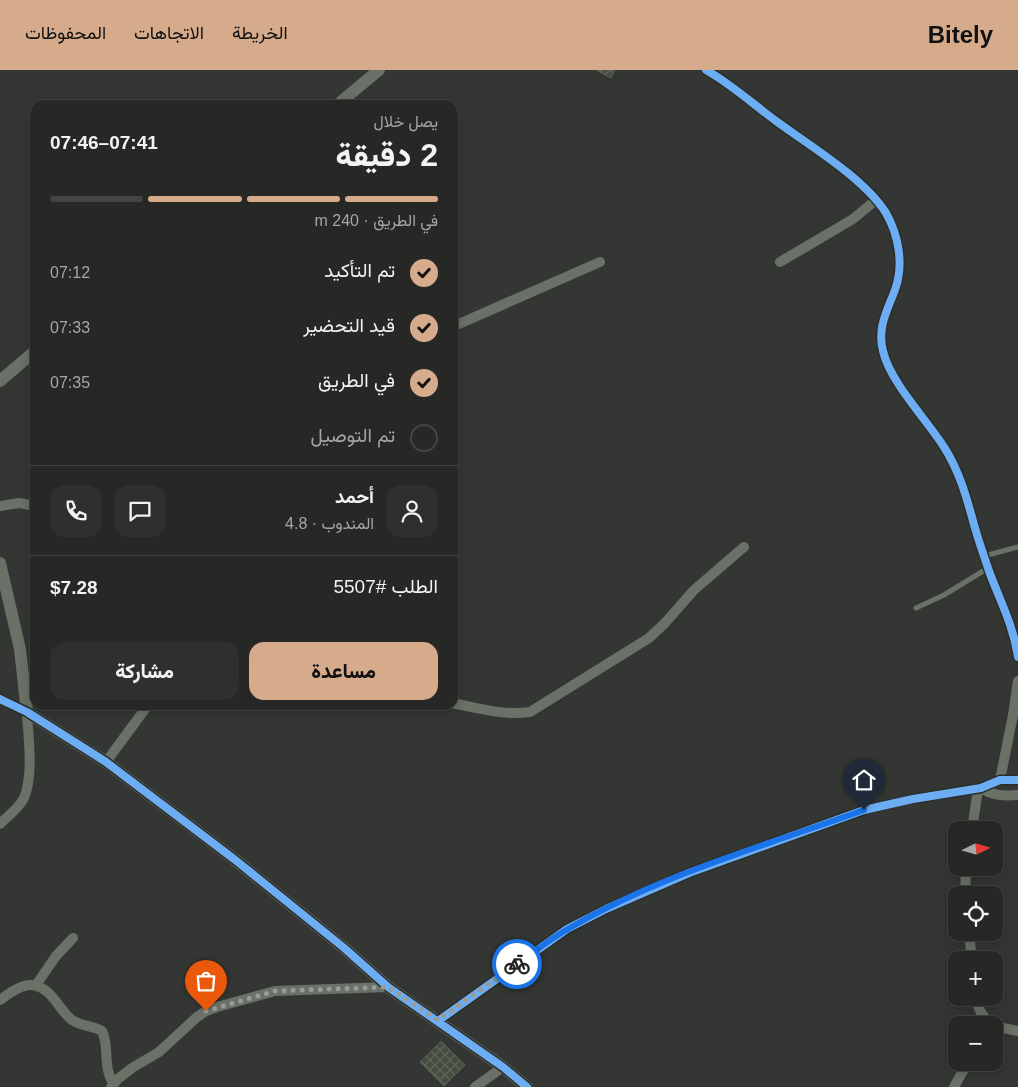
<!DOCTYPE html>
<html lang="ar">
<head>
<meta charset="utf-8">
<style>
	:root { --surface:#272826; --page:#2f302e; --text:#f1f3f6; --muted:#a4a6a7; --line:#434443; --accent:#d6ab8b }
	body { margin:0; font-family:Arial,Vazirmatn,sans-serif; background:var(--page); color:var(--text); direction:rtl; height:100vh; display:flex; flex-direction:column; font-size:19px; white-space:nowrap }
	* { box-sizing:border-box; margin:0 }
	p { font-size:16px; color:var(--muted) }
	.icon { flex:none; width:28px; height:28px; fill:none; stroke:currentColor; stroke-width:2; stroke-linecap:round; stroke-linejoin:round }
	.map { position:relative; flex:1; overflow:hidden; direction:ltr }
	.side { position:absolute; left:30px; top:30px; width:428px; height:610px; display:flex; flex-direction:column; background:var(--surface); border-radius:15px; box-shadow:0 2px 12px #0003,0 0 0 1px var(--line); direction:rtl }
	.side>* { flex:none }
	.needle { width:32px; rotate:85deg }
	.fabs { position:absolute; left:948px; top:751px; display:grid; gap:10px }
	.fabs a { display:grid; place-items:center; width:55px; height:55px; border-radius:10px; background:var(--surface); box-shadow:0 2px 12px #0003,0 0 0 1px var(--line); font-size:25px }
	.pin { position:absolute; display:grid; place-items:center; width:42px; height:42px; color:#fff; margin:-51px -21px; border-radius:50% 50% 50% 0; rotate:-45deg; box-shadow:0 0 5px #0007 }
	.pin .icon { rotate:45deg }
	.courier { position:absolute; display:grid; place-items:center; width:50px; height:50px; margin:-25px; border:4px solid #1a73e8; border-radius:50%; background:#fff; color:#222; box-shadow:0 1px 6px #0007 }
	.summary em { font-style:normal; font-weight:800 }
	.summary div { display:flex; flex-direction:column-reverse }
	.summary { display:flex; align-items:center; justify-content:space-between; height:85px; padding:0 20px }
	h1 { font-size:32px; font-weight:800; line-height:38px }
	.bar { display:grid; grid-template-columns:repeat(4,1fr); gap:8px 5px; align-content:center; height:60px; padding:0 20px }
	.bar i { height:6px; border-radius:4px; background:var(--line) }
	.bar .selected { background:var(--accent) }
	.bar p { grid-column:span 4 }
	.line { display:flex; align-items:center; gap:12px; padding:0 20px; border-top:1px solid var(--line) }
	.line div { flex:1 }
	.round { display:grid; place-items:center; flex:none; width:52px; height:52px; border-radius:15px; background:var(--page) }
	ol { padding:0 20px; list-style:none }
	li { display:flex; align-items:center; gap:15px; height:55px }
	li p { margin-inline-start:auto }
	li .icon { padding:5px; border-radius:50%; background:var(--accent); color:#111; stroke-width:4 }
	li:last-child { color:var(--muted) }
	li i { width:28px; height:28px; border:2px solid var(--line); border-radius:50% }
	.cta { display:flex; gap:10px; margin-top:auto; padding:10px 20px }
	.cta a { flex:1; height:58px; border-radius:15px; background:var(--accent); color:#111; font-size:20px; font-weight:800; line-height:58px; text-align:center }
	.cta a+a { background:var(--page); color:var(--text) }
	header { display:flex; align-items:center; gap:30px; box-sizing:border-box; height:70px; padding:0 25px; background:var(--accent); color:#111 }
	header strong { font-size:24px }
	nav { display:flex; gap:28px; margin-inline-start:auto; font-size:18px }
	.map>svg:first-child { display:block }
</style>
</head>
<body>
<header>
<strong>Bitely</strong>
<nav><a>الخريطة</a><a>الاتجاهات</a><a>المحفوظات</a></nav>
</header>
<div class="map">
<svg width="1018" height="1017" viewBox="0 0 1018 1017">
	<defs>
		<pattern id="building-cross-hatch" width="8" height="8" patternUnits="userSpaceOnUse" patternTransform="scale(1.25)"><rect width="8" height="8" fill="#444d3f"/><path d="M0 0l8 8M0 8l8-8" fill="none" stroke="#5e665a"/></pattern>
	</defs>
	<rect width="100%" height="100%" fill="#343633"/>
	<path fill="url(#building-cross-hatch)" stroke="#585a57" d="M596,0H615L611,8Z
		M441,971L465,995L444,1016L420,992Z"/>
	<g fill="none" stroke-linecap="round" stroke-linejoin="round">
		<path stroke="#6a7167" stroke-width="5" d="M984,486L1018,477
			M916,538L944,525L988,498"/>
		<path stroke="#6a7167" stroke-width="10" d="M706,0C731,14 753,34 776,51C810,76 864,108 886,143C899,166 904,195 895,220C887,241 877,258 883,281C890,312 927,350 944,377C960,402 967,429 975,458C979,472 984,486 989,501C1000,531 1013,554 1018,587
			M780,192L853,149L876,130
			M452,257L600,192
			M0,436L19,433L35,436
			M0,629L27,642C28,667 34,704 24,728C19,738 8,746 0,754
			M452,633C479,638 504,646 530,642L649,568L665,553L694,520L744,477
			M106,692L148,635
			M1000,710L1013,645L1018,611
			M981,718C993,726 1004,726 1018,725
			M972,760L978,719
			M965,825L966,798
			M969,862L972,890
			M36,915L56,886L73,868
			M976,928C978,939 983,948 992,955
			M0,930C19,915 36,906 54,929C60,936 65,945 72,950C81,956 93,956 102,961C110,977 102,998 114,1014
			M438,951L567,859L606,839L689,803L864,740L913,729L981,718L1000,710H1018
			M994,956L1018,961
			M111,1017L119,1008L132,998L159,982L197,947L206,941L217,937L275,921L388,917
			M475,1017L503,997
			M954,1017L968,992"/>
		<path stroke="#6a7167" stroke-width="12" d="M337,35L379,0
			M0,311L35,281
			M0,493L20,579L27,642L106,692L234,789L343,877L388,917L503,997L527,1017"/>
		<g stroke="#2a2d28" stroke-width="11">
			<path id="cycleway" d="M706,0C731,14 753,34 776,51C810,76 864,108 886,143C899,166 904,195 895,220C887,241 877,258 883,281C890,312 927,350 944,377C960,402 967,429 975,458C979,472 984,486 989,501C1000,531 1013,554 1018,587
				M0,629L27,642L106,692L234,789L343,877L388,917L503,997L527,1017
				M438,951L567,859L606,839L689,803L864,740L913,729L981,718L1000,710H1018"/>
		</g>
		<use href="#cycleway" stroke="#6dadf4" stroke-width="8"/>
	</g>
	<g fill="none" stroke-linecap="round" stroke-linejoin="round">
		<path stroke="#999b98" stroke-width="5" stroke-dasharray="0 9" d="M206,941L275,921L388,917L438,950L517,894"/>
		<path stroke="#1a73e8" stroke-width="6" d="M517,894C534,882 550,869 568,859C659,805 764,776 864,740"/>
	</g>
</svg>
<div class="fabs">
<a><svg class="needle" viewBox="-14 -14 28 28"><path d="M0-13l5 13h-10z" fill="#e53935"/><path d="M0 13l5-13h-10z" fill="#a4a6a7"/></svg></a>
<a><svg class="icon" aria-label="locate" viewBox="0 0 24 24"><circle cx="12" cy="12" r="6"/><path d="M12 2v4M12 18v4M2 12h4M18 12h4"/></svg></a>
<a>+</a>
<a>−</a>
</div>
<div class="pin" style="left:206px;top:941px;background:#ea580c"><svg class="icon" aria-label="bag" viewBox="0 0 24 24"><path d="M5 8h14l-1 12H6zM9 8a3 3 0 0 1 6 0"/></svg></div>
<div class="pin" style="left:864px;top:740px;background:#1f2937"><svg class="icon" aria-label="home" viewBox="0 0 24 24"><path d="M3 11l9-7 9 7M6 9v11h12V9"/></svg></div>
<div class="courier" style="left:517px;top:894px"><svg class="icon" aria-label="bike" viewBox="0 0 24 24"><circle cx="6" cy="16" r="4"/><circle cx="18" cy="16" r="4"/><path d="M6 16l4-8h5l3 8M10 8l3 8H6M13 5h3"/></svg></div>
<section class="side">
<div class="summary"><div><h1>2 دقيقة</h1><p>يصل خلال</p></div><em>07:41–07:46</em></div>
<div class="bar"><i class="selected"></i><i class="selected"></i><i class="selected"></i><i></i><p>في الطريق · 240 m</p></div>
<ol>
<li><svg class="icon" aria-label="check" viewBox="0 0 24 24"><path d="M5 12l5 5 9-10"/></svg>تم التأكيد<p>07:12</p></li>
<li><svg class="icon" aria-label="check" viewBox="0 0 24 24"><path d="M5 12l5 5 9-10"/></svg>قيد التحضير<p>07:33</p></li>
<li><svg class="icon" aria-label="check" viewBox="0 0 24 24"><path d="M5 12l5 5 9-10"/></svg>في الطريق<p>07:35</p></li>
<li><i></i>تم التوصيل</li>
</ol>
<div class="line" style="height:90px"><a class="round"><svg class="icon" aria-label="person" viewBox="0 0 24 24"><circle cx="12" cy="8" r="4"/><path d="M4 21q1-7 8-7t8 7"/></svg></a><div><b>أحمد</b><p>المندوب · 4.8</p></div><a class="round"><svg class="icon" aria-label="chat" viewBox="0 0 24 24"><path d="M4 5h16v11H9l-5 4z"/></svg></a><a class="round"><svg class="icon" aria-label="phone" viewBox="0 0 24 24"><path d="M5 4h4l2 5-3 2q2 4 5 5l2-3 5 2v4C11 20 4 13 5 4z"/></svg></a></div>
<div class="line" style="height:65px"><div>الطلب #5507</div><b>$7.28</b></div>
<div class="cta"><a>مساعدة</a><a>مشاركة</a></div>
</section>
</div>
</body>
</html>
